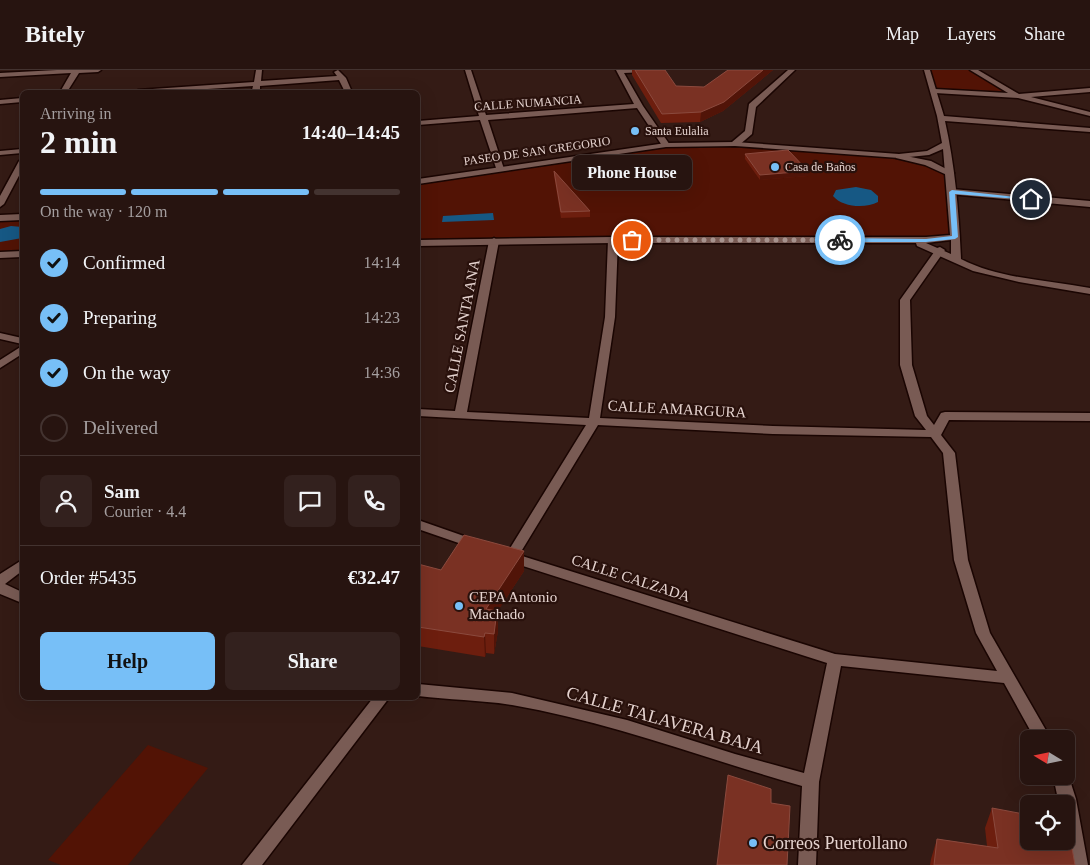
<!DOCTYPE html>
<html lang="en">
<head>
<meta charset="utf-8">
<style>
	:root { --surface:#271410; --page:#33211e; --text:#f1f3f6; --muted:#a49e9f; --line:#433330; --accent:#77bff7 }
	body { margin:0; font-family:"Times New Roman",serif; background:var(--page); color:var(--text); height:100vh; display:flex; flex-direction:column; font-size:19px; white-space:nowrap }
	* { box-sizing:border-box; margin:0 }
	p { font-size:16px; color:var(--muted) }
	.icon { flex:none; width:28px; height:28px; fill:none; stroke:currentColor; stroke-width:2; stroke-linecap:round; stroke-linejoin:round }
	.map { position:relative; flex:1; overflow:hidden }
	.side { position:absolute; left:20px; top:20px; width:400px; height:610px; display:flex; flex-direction:column; background:var(--surface); border-radius:8px; box-shadow:0 5px 20px #0002,0 0 0 1px var(--line) }
	.side>* { flex:none }
	.needle { width:32px; rotate:280deg }
	.fabs { position:absolute; left:1020px; top:660px; display:grid; gap:10px }
	.fabs a { display:grid; place-items:center; width:55px; height:55px; border-radius:8px; background:var(--surface); box-shadow:0 5px 20px #0002,0 0 0 1px var(--line); font-size:25px }
	.pin { position:absolute; display:grid; place-items:center; width:42px; height:42px; color:#fff; margin:-21px; border:2px solid #fff; border-radius:50%; box-shadow:0 1px 5px #0007 }
	.courier { position:absolute; display:grid; place-items:center; width:50px; height:50px; margin:-25px; border:4px solid #77bff7; border-radius:50%; background:#fff; color:#222; box-shadow:0 1px 6px #0007 }
	.bubble { position:absolute; height:35px; border-radius:8px; background:var(--surface); box-shadow:0 5px 20px #0002,0 0 0 1px var(--line); font-size:16px; font-weight:700; line-height:35px; text-align:center }
	.summary em { font-style:normal; font-weight:700 }
	.summary div { display:flex; flex-direction:column-reverse }
	.summary { display:flex; align-items:center; justify-content:space-between; height:85px; padding:0 20px }
	h1 { font-size:32px; font-weight:700; line-height:38px }
	.bar { display:grid; grid-template-columns:repeat(4,1fr); gap:8px 5px; align-content:center; height:60px; padding:0 20px }
	.bar i { height:6px; border-radius:4px; background:var(--line) }
	.bar .selected { background:var(--accent) }
	.bar p { grid-column:span 4 }
	.line { display:flex; align-items:center; gap:12px; padding:0 20px; border-top:1px solid var(--line) }
	.line div { flex:1 }
	.round { display:grid; place-items:center; flex:none; width:52px; height:52px; border-radius:8px; background:var(--page) }
	ol { padding:0 20px; list-style:none }
	li { display:flex; align-items:center; gap:15px; height:55px }
	li p { margin-inline-start:auto }
	li .icon { padding:5px; border-radius:50%; background:var(--accent); color:#111; stroke-width:4 }
	li:last-child { color:var(--muted) }
	li i { width:28px; height:28px; border:2px solid var(--line); border-radius:50% }
	.button { display:flex; gap:10px; margin-top:auto; padding:10px 20px }
	.button a { flex:1; height:58px; border-radius:8px; background:var(--accent); color:#111; font-size:20px; font-weight:700; line-height:58px; text-align:center }
	.button a+a { background:var(--page); color:var(--text) }
	header { display:flex; align-items:center; gap:30px; box-sizing:border-box; height:70px; padding:0 25px; background:var(--surface); border-bottom:1px solid var(--line) }
	header strong { font-size:24px }
	nav { display:flex; gap:28px; margin-inline-start:auto; font-size:18px }
	.map>svg:first-child { display:block }
</style>
</head>
<body>
<header>
<strong>Bitely</strong>
<nav><a>Map</a><a>Layers</a><a>Share</a></nav>
</header>
<div class="map">
<svg width="1090" height="795" viewBox="0 0 1090 795">
	<rect width="100%" height="100%" fill="#341b15"/>
	<path fill="#521305" d="M927,0H973L1018,26L935,21Z
		M735,74L899,86L950,103V168L418,174V112L666,75Z
		M22,147V184L0,185V148Z
		M148,675L208,698L128,795H61L48,790Z"/>
	<path fill="#165884" d="M856,117L871,120L878,126V132C865,139 842,137 833,126L836,120Z
		M493,143L494,150L442,152L443,146Z
		M11,156L22,157V168L0,172V159Z"/>
	<g fill="none" stroke-linecap="round" stroke-linejoin="round">
		<g stroke="#1a0502" stroke-width="3">
			<path id="street" d="M57,0H101L98,2L79,3L67,22H60L71,3L0,7V3Z
				M256,0H262L261,11L337,6L334,2L338,0L346,8L352,22H345L339,10L260,16V20L256,22L252,20L253,16L162,22H134L138,20L254,12Z
				M465,0H471L486,45L634,34L616,0H649L646,2L624,3L643,36L670,75L663,77L637,38L488,50L504,99L497,101L480,50L418,55V51L479,46Z
				M788,0H795L756,37L752,64L738,76H732V72L745,61L749,34Z
				M970,0H978L1019,24L1090,18V22L1031,27L1090,42V46L1018,28L935,23L931,21L935,19L1008,23Z
				M22,28V32L0,34V30Z
				M22,79V83L0,85V81Z
				M896,84L931,91L954,103L947,105L925,95L896,88Z
				M19,91H22V100L4,134L0,137V126Z
				M952,119L1090,131V137L949,124L948,122Z
				M613,167L618,170L615,247L600,348L773,356L926,360L915,346L900,295V230L937,178L940,177L945,180L910,230L912,295L927,346L934,355L941,343L945,342L1090,343V351L949,350L941,365L955,383L968,490L990,563L1051,669H1035L1004,613L841,596L819,712L816,795H798L802,716C706,689 611,652 512,635C481,630 449,630 418,626V614L512,623L627,650L735,684L804,703L827,593L504,490L502,487L507,483L586,355L418,346V339L455,341L489,171L494,168L499,171L467,342L589,348L605,247L608,170ZM598,355L773,364L931,367L943,383L954,490L976,563L997,601L835,584L519,485Z
				M0,263L22,268V274L0,269Z
				M22,276V284L0,298V290Z
				M418,450L481,472L483,475L481,478L476,479L418,459Z
				M22,490V501L5,514L22,522V533L0,524V504Z
				M373,628H389L262,795H242Z
				M1067,701L1076,729L1088,795H1070L1066,771V734H1059L1053,706H1066Z"/>
		</g>
		<g stroke="#1a0502" stroke-width="3">
			<path id="secondary" d="M924,0H930L944,46L1090,58V62L945,51C955,96 959,142 961,189C999,209 1048,210 1090,218V224L1019,212L973,201L917,176L916,173H613L418,176V170L613,167H926L950,165L943,79L929,85L899,88L735,76L666,77L418,114V109L666,73L735,72L899,84L927,81L942,73L937,46ZM951,170V184L926,173Z
				M22,144V150L0,151V145Z
				M22,181V187L0,188V182Z"/>
		</g>
		<use href="#street" fill="#795b54" fill-rule="evenodd"/>
		<use href="#secondary" fill="#795b54" fill-rule="evenodd"/>
	</g>
	<path fill="#6d1e0e" d="M632,0H635L676,16L704,17L728,0H773L723,41L700,52L661,53L632,5Z
		M745,84L808,106L760,110L745,89Z
		M554,101L590,141V147L561,148L554,106Z
		M418,494L441,500L524,501L497,542L498,561L494,584L486,583L485,587L418,576Z
		M992,738L1075,795H930L931,789L937,769L987,776L985,758Z"/>
	<path fill="#511408" d="M763,0H773L723,41L700,52L701,42Z
		M808,101V106L760,110V105Z
		M524,481V501L497,542L498,561L494,584V564L486,539Z
		M485,563L486,583L485,587L484,567Z"/>
	<path fill="#7a3123" stroke="#8b4a3e" d="M635,0H665L676,16L704,17L728,0H763L724,32L701,42L662,44Z
		M788,80L808,101L760,105L745,84Z
		M554,101L590,141L561,142Z
		M464,465L524,481L486,539L497,541L494,564L485,563L484,567L418,557V494L441,500Z
		M728,705L771,719V733L790,736L787,795H717Z
		M992,738L1029,745V771H1066V744L1075,795H934L937,769L998,778Z"/>
	<path fill="#77bff7" d="M952,120L1034,129L1031,130L955,124L958,167L955,169L926,172H840L837,170L840,168L926,169L952,166L949,122Z"/>
	<g fill="none" stroke-linecap="round" stroke-linejoin="round">
		<path stroke="#a7938e" stroke-width="5" stroke-dasharray="0 9" d="M632,170H840"/>
	</g>
	<g fill="#77bff7" stroke="#29110c" stroke-width="2">
		<circle cx="635" cy="61" r="5"/>
		<circle cx="775" cy="97" r="5"/>
		<circle cx="459" cy="536" r="5"/>
		<circle cx="753" cy="773" r="5"/>
	</g>
	<g text-anchor="middle" dominant-baseline="central" stroke-width="4.5" stroke-linejoin="round" paint-order="stroke">
		<g font-size="12" fill="#e5d3cf" stroke="#29110c">
			<text transform="translate(528 33) rotate(-4)">CALLE NUMANCIA</text>
			<text transform="translate(537 81) rotate(-8)">PASEO DE SAN GREGORIO</text>
		</g>
		<g font-size="12" fill="#e5d3cf" stroke="#29110c" text-anchor="start">
			<text x="645" y="61">Santa Eulalia</text>
			<text x="785" y="97">Casa de Baños</text>
		</g>
		<g font-size="15" fill="#e5d3cf" stroke="#29110c">
			<text transform="translate(462 256) rotate(-79)">CALLE SANTA ANA</text>
			<text transform="translate(677 339) rotate(3)">CALLE AMARGURA</text>
			<text transform="translate(631 508) rotate(18)">CALLE CALZADA</text>
		</g>
		<g font-size="15" fill="#e5d3cf" stroke="#29110c" text-anchor="start">
			<text x="469" y="527">CEPA Antonio<tspan x="469" dy="17">Machado</tspan></text>
		</g>
		<g font-size="18" fill="#e5d3cf" stroke="#29110c">
			<text transform="translate(665 650) rotate(16)">CALLE TALAVERA BAJA</text>
		</g>
		<g font-size="18" fill="#e5d3cf" stroke="#29110c" text-anchor="start">
			<text x="763" y="773">Correos Puertollano</text>
		</g>
	</g>
</svg>
<div class="fabs">
<a><svg class="needle" viewBox="-14 -14 28 28"><path d="M0-13l5 13h-10z" fill="#e53935"/><path d="M0 13l5-13h-10z" fill="#a49e9f"/></svg></a>
<a><svg class="icon" aria-label="locate" viewBox="0 0 24 24"><circle cx="12" cy="12" r="6"/><path d="M12 2v4M12 18v4M2 12h4M18 12h4"/></svg></a>
</div>
<div class="pin" style="left:632px;top:170px;background:#ea580c"><svg class="icon" aria-label="bag" viewBox="0 0 24 24"><path d="M5 8h14l-1 12H6zM9 8a3 3 0 0 1 6 0"/></svg></div>
<div class="pin" style="left:1031px;top:129px;background:#1f2937"><svg class="icon" aria-label="home" viewBox="0 0 24 24"><path d="M3 11l9-7 9 7M6 9v11h12V9"/></svg></div>
<div class="courier" style="left:840px;top:170px"><svg class="icon" aria-label="bike" viewBox="0 0 24 24"><circle cx="6" cy="16" r="4"/><circle cx="18" cy="16" r="4"/><path d="M6 16l4-8h5l3 8M10 8l3 8H6M13 5h3"/></svg></div>
<div class="bubble" style="left:572px;top:85px;width:120px">Phone House</div>
<section class="side">
<div class="summary"><div><h1>2 min</h1><p>Arriving in</p></div><em>14:40–14:45</em></div>
<div class="bar"><i class="selected"></i><i class="selected"></i><i class="selected"></i><i></i><p>On the way · 120 m</p></div>
<ol>
<li><svg class="icon" aria-label="check" viewBox="0 0 24 24"><path d="M5 12l5 5 9-10"/></svg>Confirmed<p>14:14</p></li>
<li><svg class="icon" aria-label="check" viewBox="0 0 24 24"><path d="M5 12l5 5 9-10"/></svg>Preparing<p>14:23</p></li>
<li><svg class="icon" aria-label="check" viewBox="0 0 24 24"><path d="M5 12l5 5 9-10"/></svg>On the way<p>14:36</p></li>
<li><i></i>Delivered</li>
</ol>
<div class="line" style="height:90px"><a class="round"><svg class="icon" aria-label="person" viewBox="0 0 24 24"><circle cx="12" cy="8" r="4"/><path d="M4 21q1-7 8-7t8 7"/></svg></a><div><b>Sam</b><p>Courier · 4.4</p></div><a class="round"><svg class="icon" aria-label="chat" viewBox="0 0 24 24"><path d="M4 5h16v11H9l-5 4z"/></svg></a><a class="round"><svg class="icon" aria-label="phone" viewBox="0 0 24 24"><path d="M5 4h4l2 5-3 2q2 4 5 5l2-3 5 2v4C11 20 4 13 5 4z"/></svg></a></div>
<div class="line" style="height:65px"><div>Order #5435</div><b>€32.47</b></div>
<div class="button"><a>Help</a><a>Share</a></div>
</section>
</div>
</body>
</html>
